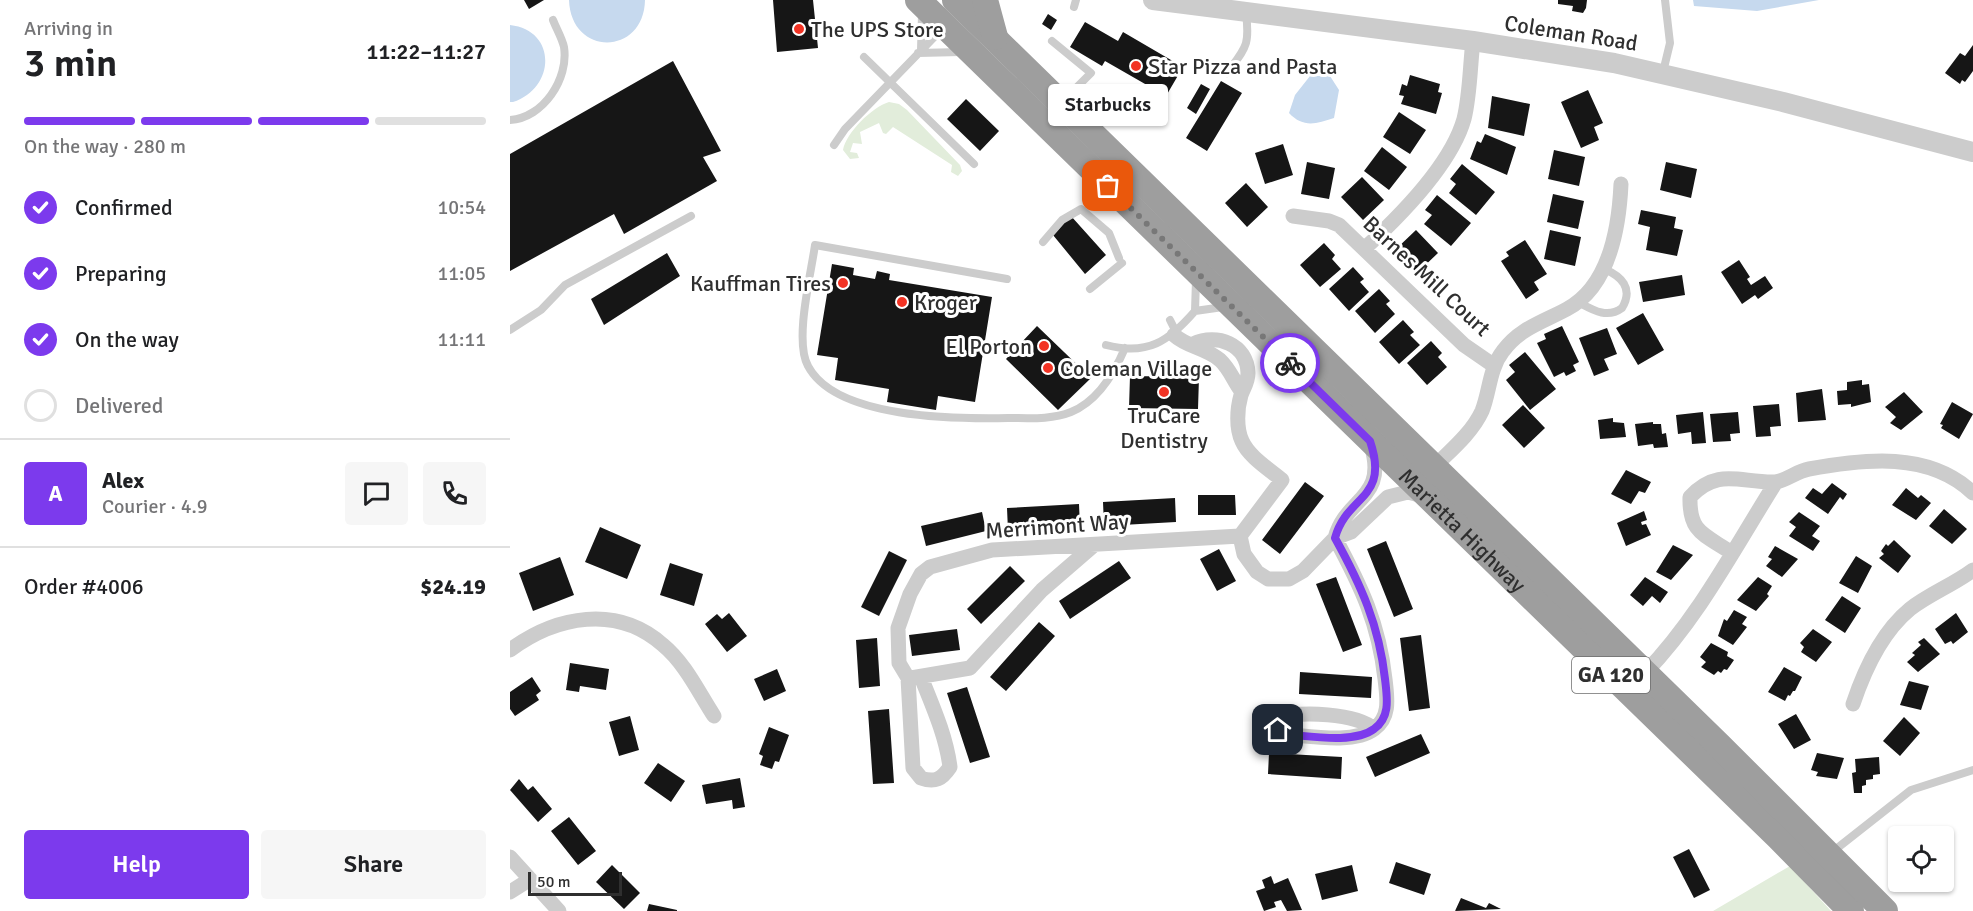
<!DOCTYPE html>
<html lang="en">
<head>
<meta charset="utf-8">
<style>
	:root { --surface:#fff; --page:#f6f6f6; --text:#202124; --muted:#757577; --line:#e0e0e0; --accent:#7c3aed }
	body { margin:0; font-family:Signika,sans-serif; background:var(--page); color:var(--text); height:100vh; display:flex; flex-direction:column; font-size:22px; white-space:nowrap }
	* { box-sizing:border-box; margin:0 }
	p { font-size:20px; color:var(--muted) }
	.icon { flex:none; width:33px; height:33px; fill:none; stroke:currentColor; stroke-width:2; stroke-linecap:round; stroke-linejoin:round }
	.map { position:relative; flex:1; overflow:hidden }
	.side { display:flex; flex-direction:column; background:var(--surface); width:510px }
	.side>* { flex:none }
	.controls { position:absolute; left:1378px; top:826px; display:grid; gap:12px }
	.controls a { display:grid; place-items:center; width:66px; height:66px; border-radius:6px; background:var(--surface); box-shadow:0 2px 4px #0004; font-size:30px }
	.scale { position:absolute; left:18px; bottom:15px; width:94px; box-sizing:border-box; padding-left:6px; border:3px solid #2f2f2f; border-top:0; font-size:16px; line-height:21px; white-space:nowrap; color:#2f2f2f; -webkit-text-stroke:4px #fff; paint-order:stroke }
	.pin { position:absolute; display:grid; place-items:center; width:51px; height:51px; color:#fff; margin:-26px; border-radius:12px; box-shadow:0 3px 9px #0006 }
	.courier { position:absolute; display:grid; place-items:center; width:60px; height:60px; margin:-30px; border:4px solid #7c3aed; border-radius:50%; background:#fff; color:#222; box-shadow:0 2px 8px #0007 }
	.bubble { position:absolute; height:42px; border-radius:6px; background:var(--surface); box-shadow:0 2px 4px #0004; font-size:20px; font-weight:600; line-height:42px; text-align:center }
	.head em { font-style:normal; font-weight:600 }
	.head div { display:flex; flex-direction:column-reverse }
	.head { display:flex; align-items:center; justify-content:space-between; height:102px; padding:0 24px }
	h1 { font-size:39px; font-weight:600; line-height:45px }
	.bar { display:grid; grid-template-columns:repeat(4,1fr); gap:9px 6px; align-content:center; height:72px; padding:0 24px }
	.bar i { height:8px; border-radius:4px; background:var(--line) }
	.bar .on { background:var(--accent) }
	.bar p { grid-column:span 4 }
	.line { display:flex; align-items:center; gap:15px; padding:0 24px; border-top:2px solid var(--line) }
	.line div { flex:1 }
	.round { display:grid; place-items:center; flex:none; width:63px; height:63px; border-radius:6px; background:var(--page) }
	ol { padding:0 24px; list-style:none }
	li { display:flex; align-items:center; gap:18px; height:66px }
	li p { margin-inline-start:auto }
	li .icon { padding:6px; border-radius:50%; background:var(--accent); color:#fff; stroke-width:4 }
	li:last-child { color:var(--muted) }
	li i { width:33px; height:33px; border:3px solid var(--line); border-radius:50% }
	.cta { display:flex; gap:12px; margin-top:auto; padding:12px 24px }
	.cta a { flex:1; height:69px; border-radius:6px; background:var(--accent); color:#fff; font-size:24px; font-weight:600; line-height:69px; text-align:center }
	.cta a+a { background:var(--page); color:var(--text) }
	main { display:flex; flex:1; min-height:0 }
	.map>svg:first-child { display:block }
</style>
</head>
<body>
<main>
<section class="side">
<div class="head"><div><h1>3 min</h1><p>Arriving in</p></div><em>11:22–11:27</em></div>
<div class="bar"><i class="on"></i><i class="on"></i><i class="on"></i><i></i><p>On the way · 280 m</p></div>
<ol>
<li><svg class="icon" aria-label="check" viewBox="0 0 24 24"><path d="M5 12l5 5 9-10"/></svg>Confirmed<p>10:54</p></li>
<li><svg class="icon" aria-label="check" viewBox="0 0 24 24"><path d="M5 12l5 5 9-10"/></svg>Preparing<p>11:05</p></li>
<li><svg class="icon" aria-label="check" viewBox="0 0 24 24"><path d="M5 12l5 5 9-10"/></svg>On the way<p>11:11</p></li>
<li><i></i>Delivered</li>
</ol>
<div class="line" style="height:108px"><b class="round" style="background:var(--accent);color:#fff">A</b><div><b>Alex</b><p>Courier · 4.9</p></div><a class="round"><svg class="icon" aria-label="chat" viewBox="0 0 24 24"><path d="M4 5h16v11H9l-5 4z"/></svg></a><a class="round"><svg class="icon" aria-label="phone" viewBox="0 0 24 24"><path d="M5 4h4l2 5-3 2q2 4 5 5l2-3 5 2v4C11 20 4 13 5 4z"/></svg></a></div>
<div class="line" style="height:78px"><div>Order #4006</div><b>$24.19</b></div>
<div class="cta"><a>Help</a><a>Share</a></div>
</section>
<div class="map">
<svg width="1463" height="911" viewBox="0 0 1463 911">
	<rect width="100%" height="100%" fill="#fff"/>
	<path fill="#e2eddb" d="M379,102L389,104L397,110L450,165L452,171L448,176L441,172L442,165L383,127L376,134L373,133L369,123L350,132L352,144L343,143L340,152L347,153L349,158L340,159L333,150C336,133 362,107 379,102Z
		M1280,866L1321,911H1203Z"/>
	<path fill="#c6d9ee" d="M59,0H135C134,56 61,57 59,0Z
		M1183,0H1309L1247,11L1184,6Z
		M0,25C47,30 46,88 3,102H0Z
		M800,76H820L829,90L824,118C806,124 793,128 779,113L785,95Z"/>
	<path fill="#161616" d="M14,0H34L19,9Z
		M263,0H303L308,48L267,52Z
		M1048,0H1077L1076,8L1073,13L1062,11L1063,6L1048,4Z
		M538,14L547,20L541,30L532,24Z
		M575,22L608,41L613,32L673,67L656,96L595,61L592,66L560,47Z
		M1463,45V71L1455,82L1452,80L1450,84L1435,73L1450,53L1455,56Z
		M163,61L211,151L193,157L207,181L114,234L104,214L0,271V154Z
		M900,75L930,84L928,92L932,93L926,114L891,104L894,96L889,95L892,84L897,86Z
		M711,81L732,93L697,151L676,138Z
		M691,84L700,89L686,114L677,108Z
		M1078,90L1093,123L1084,127L1089,140L1071,148L1051,102Z
		M982,96L1020,104L1014,136L978,128Z
		M456,99L489,131L470,151L437,119Z
		M889,112L916,130L900,154L873,137Z
		M975,134L1006,147L997,175L960,159L967,141L971,143Z
		M773,144L783,175L755,184L745,153Z
		M872,147L897,167L879,190L854,171Z
		M1044,150L1075,157L1069,186L1038,179Z
		M797,162L825,168L819,199L791,194Z
		M1156,162L1187,169L1181,198L1150,190Z
		M952,164L985,192L966,215L939,193L946,184L940,179Z
		M852,177L874,200L853,220L831,197Z
		M736,183L758,207L737,227L715,203Z
		M1043,194L1074,201L1068,229L1037,222Z
		M927,195L961,223L941,246L914,224L922,215L915,210Z
		M1131,210L1166,217L1164,228L1173,230L1167,256L1136,250L1140,227L1128,224Z
		M561,216L596,255L575,274L543,235Z
		M906,230L928,253L907,273L885,250Z
		M1040,230L1071,237L1065,266L1034,259Z
		M1015,240L1037,274L1024,282L1029,290L1016,299L991,261L999,256L996,252Z
		M814,243L825,255L822,259L831,269L810,287L790,265Z
		M157,253L170,276L94,325L81,299Z
		M1229,260L1240,277L1237,279L1241,285L1255,276L1263,288L1248,299L1245,295L1232,304L1211,272Z
		M322,264L344,268L343,275L365,279L367,271L380,274L379,280L482,297L465,402L428,396L426,410L377,402L379,389L325,380L328,358L307,355Z
		M843,267L854,279L850,282L859,292L839,311L819,289Z
		M1172,275L1175,295L1133,302L1129,282Z
		M869,289L880,301L876,304L885,314L865,333L845,311Z
		M1133,313L1154,350L1128,365L1106,328Z
		M893,320L904,332L900,335L910,345L889,364L869,342Z
		M527,326L581,378L548,410L496,359Z
		M1052,326L1069,362L1063,365L1066,371L1056,376L1054,372L1044,377L1027,343L1036,339L1034,334Z
		M1097,328L1107,354L1094,359L1099,370L1084,376L1069,338Z
		M921,341L932,353L928,357L937,367L917,385L897,363Z
		M1015,352L1046,389L1020,410L996,380L1005,372L999,365Z
		M620,376L689,377L688,409L619,408Z
		M1352,380V385L1359,384L1361,402L1341,407V404L1328,405L1327,391L1337,390V382Z
		M1312,389L1316,420L1288,422L1286,393Z
		M1394,392L1413,412L1391,430L1380,423L1386,417L1375,407Z
		M1442,402L1463,414L1449,439L1431,428L1433,425L1430,424Z
		M1269,404L1271,426L1260,427L1261,436L1246,437L1243,406Z
		M1013,405L1035,428L1014,448L992,425Z
		M1193,412L1196,443L1182,444L1181,432L1168,434L1166,415Z
		M1228,412L1230,433L1220,434L1221,441L1203,442L1200,414Z
		M1103,418V422L1114,423L1116,437L1090,439L1088,420Z
		M1143,422V424H1151L1152,434L1156,433L1158,447L1144,448L1143,444L1128,446L1125,424Z
		M1116,470L1141,482L1135,493L1129,491L1121,504L1101,494Z
		M795,482L814,496L770,554L752,540Z
		M1322,483L1337,494L1333,500L1330,497L1318,514L1295,498L1303,488L1312,494Z
		M1396,488L1408,498L1411,495L1421,503L1406,520L1382,505Z
		M688,495H725L726,515H688Z
		M665,498L666,522L594,526L593,502Z
		M569,504L570,527L498,531L497,508Z
		M1434,509L1457,529L1442,544L1419,526Z
		M1134,511L1137,520L1131,522L1132,525L1136,524L1141,535L1116,546L1107,523Z
		M472,512L476,531L416,546L411,526Z
		M1289,512L1310,526L1302,536L1310,541L1303,551L1279,536L1286,527L1279,522Z
		M90,527L131,545L117,579L75,562Z
		M1384,540L1401,556L1388,573L1369,558L1374,554L1371,551L1376,544L1378,546Z
		M876,541L903,609L884,617L857,549Z
		M1163,545L1183,555L1161,580L1146,572Z
		M1265,546L1288,559L1272,577L1256,566L1262,559L1258,557Z
		M709,549L726,581L707,591L690,559Z
		M379,551L397,560L369,616L351,607Z
		M1346,556L1362,566L1348,593L1329,583Z
		M50,557L64,595L23,611L9,573Z
		M609,561L621,578L560,619L549,601Z
		M160,563L193,574L184,606L150,595Z
		M500,566L515,581L471,624L457,609Z
		M826,577L852,645L833,652L806,584Z
		M1135,577L1158,592L1150,603L1142,596L1133,606L1120,595Z
		M1248,577L1262,586L1257,594L1259,596L1246,611L1227,600Z
		M1332,596L1351,608L1335,633L1315,620Z
		M1224,610L1237,617L1232,624L1237,627L1223,645L1208,636L1214,619L1217,621Z
		M219,613L237,636L217,652L195,624L207,614L212,619Z
		M1446,613L1458,632L1443,644L1441,641L1435,644L1425,629Z
		M529,622L545,636L496,691L480,677Z
		M447,629L450,650L402,656L399,635Z
		M1303,629L1322,642L1306,662L1291,652L1294,647L1290,643Z
		M911,635L920,708L899,711L890,638Z
		M367,638L370,686L349,688L346,640Z
		M1414,638L1430,654L1408,672L1397,662L1405,655L1402,653L1411,645L1408,642Z
		M1201,643L1218,652L1217,656L1224,660L1217,670L1214,669L1211,673L1208,671L1204,675L1191,667L1196,662L1190,657Z
		M60,663L99,669L96,690L70,686L69,692L56,690Z
		M1274,667L1292,677L1285,691H1283L1280,696L1278,695L1275,701L1258,692Z
		M267,669L276,691L254,701L244,679Z
		M790,672L862,677L861,698L789,694Z
		M22,677L31,691L26,695L29,700L5,716L0,709V692Z
		M1399,681L1419,686L1411,710L1390,705Z
		M457,687L480,757L460,763L437,693Z
		M379,709L384,783L363,784L358,711Z
		M1286,714L1301,740L1284,749L1268,724Z
		M120,716L129,750L109,756L99,722Z
		M1394,717L1410,733L1390,756L1373,741Z
		M259,727L279,735L269,762L265,761L262,769L250,765L253,756L249,754Z
		M911,734L920,753L865,777L856,757Z
		M759,753L832,757L831,779L758,774Z
		M1307,753L1334,758L1327,779L1306,776L1308,772L1301,770Z
		M1369,757L1370,774L1363,775V779L1356,780V785L1352,786V793H1344L1342,773L1346,772L1345,759Z
		M148,763L175,781L161,802L134,783Z
		M230,778L235,807L223,809L222,800L196,804L192,785Z
		M9,779L18,790L23,786L42,809L28,822L0,790Z
		M59,817L86,851L68,865L41,831Z
		M1179,849L1200,890L1184,898L1163,857Z
		M886,862L921,874L914,895L879,883Z
		M102,865L130,893L114,909L86,882Z
		M842,865L848,891L812,900L805,874Z
		M761,876L764,884L778,878L792,910L777,911L771,900L764,902L766,907L754,911L746,891L755,888L752,880Z
		M951,898L976,908L979,903L991,909L945,911Z
		M139,904L167,910V911H137Z"/>
	<g fill="none" stroke-linecap="round" stroke-linejoin="round">
		<path stroke="#ccc" stroke-width="8" d="M564,7L566,0
			M542,41L581,73L554,100
			M411,50L412,14
			M408,53L451,52
			M354,57L464,164
			M1153,72L1160,43L1155,0
			M717,73C736,47 740,46 736,13
			M0,120C33,118 59,79 54,47C52,38 46,28 43,20
			M324,145L335,129L433,28
			M533,242L552,220L571,209L599,233L609,258
			M497,279L305,245C301,274 284,341 298,366C326,419 446,419 498,418C518,418 541,420 561,412C588,401 604,374 615,348
			M580,289L612,263
			M1068,302C1083,310 1097,319 1112,308C1124,288 1111,276 1094,269
			M685,311L686,280
			M660,320L666,332
			M0,330L31,310L55,285L181,216
			M596,345C638,356 659,341 685,311L713,307
			M1321,853L1401,790L1463,770"/>
		<path stroke="#ccc" stroke-width="15" d="M783,216L819,221L829,225L954,345L983,365
			M854,249C889,217 941,165 954,119C960,95 960,66 963,41
			M664,335C677,347 696,348 710,360C720,369 724,382 732,392
			M683,344C707,333 737,344 738,373C738,382 734,387 731,395C727,409 726,428 732,441C739,457 759,469 772,480L730,536L734,554L747,572L758,579H779L793,571L825,538L841,532L878,497L898,492L913,496
			M924,467C940,451 962,433 972,411C980,391 979,369 993,351C1010,328 1033,322 1057,309C1100,286 1109,228 1111,184
			M825,538C851,586 869,624 875,679C877,697 881,717 864,729C843,745 795,735 770,734L768,718C791,711 846,713 864,729
			M825,538C836,497 878,499 861,445
			M1222,553C1194,534 1179,533 1180,497C1208,467 1230,483 1265,482C1276,481 1287,471 1299,469C1354,459 1419,451 1463,493
			M0,650C46,616 107,604 153,645C175,663 189,693 204,716
			M1135,673C1189,617 1225,547 1266,482
			M411,677C423,707 436,736 440,767C432,779 425,783 411,778L403,768L398,678L389,663L388,628L400,594L411,574L420,567L482,550L730,536
			M401,678L460,668L532,590L584,545
			M1343,704C1354,671 1372,632 1400,609C1419,594 1443,585 1463,570
			M0,857L49,911
			M0,892L19,880"/>
		<path stroke="#ccc" stroke-width="20" d="M643,0L963,41L1104,63L1273,102L1463,152"/>
		<g stroke="#9e9e9e" stroke-width="26">
			<path id="s1" d="M408,0L1268,837L1341,911"/>
			<path d="M445,0L1209,745L1375,911"/>
			<path d="M475,0L485,37"/>
		</g>
	</g>
	<g fill="none" stroke-linecap="round" stroke-linejoin="round">
		<path stroke="#787878" stroke-width="6" stroke-dasharray="0 10.8" d="M598,186L780,363"/>
		<path stroke="#7c3aed" stroke-width="8" d="M768,730L770,734C795,735 843,745 864,729C881,717 877,697 875,679C869,625 851,585 825,538C837,494 880,500 860,441L780,363"/>
	</g>
	<g fill="#f23324" stroke="#fff" stroke-width="2">
		<circle cx="289" cy="29" r="6"/>
		<circle cx="626" cy="66" r="6"/>
		<circle cx="333" cy="283" r="6"/>
		<circle cx="392" cy="302" r="6"/>
		<circle cx="534" cy="346" r="6"/>
		<circle cx="538" cy="368" r="6"/>
		<circle cx="654" cy="392" r="6"/>
	</g>
	<g text-anchor="middle" dominant-baseline="central" stroke-width="6" stroke-linejoin="round" paint-order="stroke">
		<rect fill="#fff" stroke="#6d6d6d" stroke-width="1.5" x="1062" y="657" width="78" height="36" rx="4.5"/>
		<g font-size="21" font-weight="bold" fill="#2f2f2f">
			<text x="1101" y="675">GA 120</text>
		</g>
		<g font-size="22" fill="#2f2f2f" stroke="#fff" text-anchor="start">
			<text x="301" y="29">The UPS Store</text>
			<text x="638" y="66">Star Pizza and Pasta</text>
			<text x="321" y="283" text-anchor="end">Kauffman Tires</text>
			<text x="404" y="302">Kroger</text>
			<text x="522" y="346" text-anchor="end">El Porton</text>
			<text x="550" y="368">Coleman Village</text>
			<text x="654" y="415" text-anchor="middle">TruCare<tspan x="654" dy="25">Dentistry</tspan></text>
		</g>
		<g font-size="22" fill="#2f2f2f" stroke="#fff">
			<text transform="translate(1061 33) rotate(9)">Coleman Road</text>
			<text transform="translate(917 276) rotate(43)">Barnes Mill Court</text>
			<text transform="translate(547 526) rotate(-4)">Merrimont Way</text>
			<text stroke="none"><textPath href="#s1" startOffset="760">Marietta Highway</textPath></text>
		</g>
	</g>
</svg>
<div class="controls">
<a><svg class="icon" aria-label="locate" viewBox="0 0 24 24"><circle cx="12" cy="12" r="6"/><path d="M12 2v4M12 18v4M2 12h4M18 12h4"/></svg></a>
</div>
<div class="scale">50 m</div>
<div class="pin" style="left:598px;top:186px;background:#ea580c"><svg class="icon" aria-label="bag" viewBox="0 0 24 24"><path d="M5 8h14l-1 12H6zM9 8a3 3 0 0 1 6 0"/></svg></div>
<div class="pin" style="left:768px;top:730px;background:#1f2937"><svg class="icon" aria-label="home" viewBox="0 0 24 24"><path d="M3 11l9-7 9 7M6 9v11h12V9"/></svg></div>
<div class="courier" style="left:780px;top:363px"><svg class="icon" aria-label="bike" viewBox="0 0 24 24"><circle cx="6" cy="16" r="4"/><circle cx="18" cy="16" r="4"/><path d="M6 16l4-8h5l3 8M10 8l3 8H6M13 5h3"/></svg></div>
<div class="bubble" style="left:538px;top:84px;width:120px">Starbucks</div>
</div>
</main>
</body>
</html>
